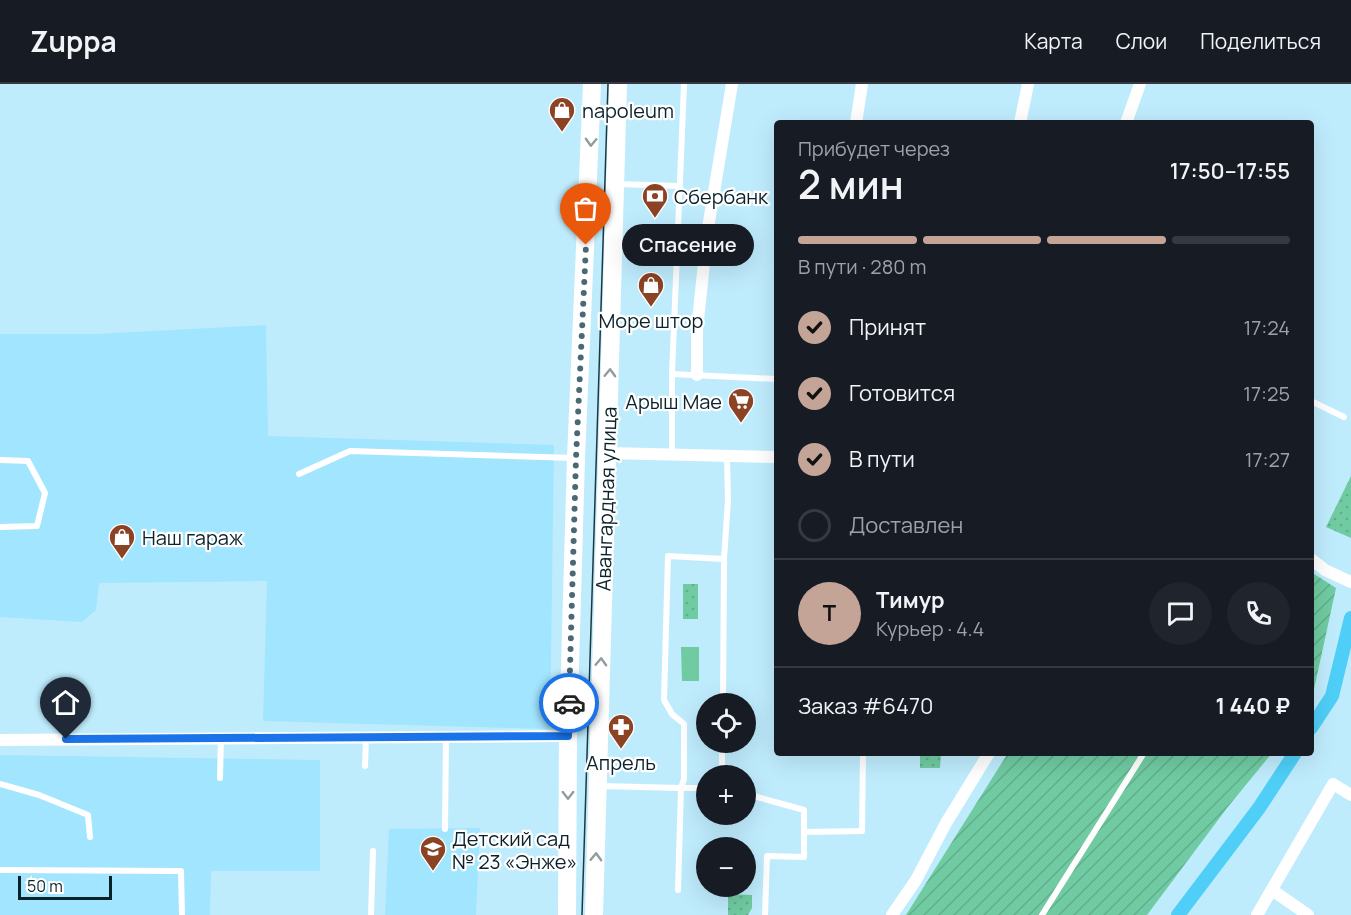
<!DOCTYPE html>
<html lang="ru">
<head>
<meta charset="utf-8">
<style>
	:root { --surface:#171b24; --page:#20242c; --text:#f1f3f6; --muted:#9ea1a6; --line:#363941; --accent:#c3a497 }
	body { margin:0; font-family:Manrope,sans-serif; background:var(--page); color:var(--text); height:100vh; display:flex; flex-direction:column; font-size:22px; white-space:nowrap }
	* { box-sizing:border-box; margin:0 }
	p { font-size:20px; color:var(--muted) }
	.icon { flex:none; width:33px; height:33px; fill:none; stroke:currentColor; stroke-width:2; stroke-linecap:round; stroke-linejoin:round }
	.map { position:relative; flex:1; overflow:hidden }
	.sheet { position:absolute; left:774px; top:36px; width:540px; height:636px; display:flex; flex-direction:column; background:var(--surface); border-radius:6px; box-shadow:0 6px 24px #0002 }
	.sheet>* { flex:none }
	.controls { position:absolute; left:696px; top:609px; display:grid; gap:12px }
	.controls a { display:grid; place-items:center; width:60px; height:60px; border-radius:50%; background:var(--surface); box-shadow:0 6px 24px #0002; font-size:30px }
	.scale { position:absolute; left:18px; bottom:15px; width:94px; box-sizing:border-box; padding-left:6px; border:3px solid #0b222a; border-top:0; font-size:16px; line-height:21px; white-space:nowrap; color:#0b222a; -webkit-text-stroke:4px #fff; paint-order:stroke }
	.pin { position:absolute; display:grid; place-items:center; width:51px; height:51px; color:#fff; margin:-62px -26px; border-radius:50% 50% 50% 0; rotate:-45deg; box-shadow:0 0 6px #0007 }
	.pin .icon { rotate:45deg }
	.courier { position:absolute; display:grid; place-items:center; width:60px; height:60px; margin:-30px; border:4px solid #1a73e8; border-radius:50%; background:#fff; color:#222; box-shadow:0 2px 8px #0007 }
	.bubble { position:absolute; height:42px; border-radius:21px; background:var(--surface); box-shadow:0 6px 24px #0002; font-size:20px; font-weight:600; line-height:42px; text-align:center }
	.summary em { font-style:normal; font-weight:600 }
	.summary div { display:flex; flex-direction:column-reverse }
	.summary { display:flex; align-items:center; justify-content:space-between; height:102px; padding:0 24px }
	h1 { font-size:39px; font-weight:600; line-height:45px }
	.bar { display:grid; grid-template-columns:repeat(4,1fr); gap:9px 6px; align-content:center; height:72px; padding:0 24px }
	.bar i { height:8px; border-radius:4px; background:var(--line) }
	.bar .active { background:var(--accent) }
	.bar p { grid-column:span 4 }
	.line { display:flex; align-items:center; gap:15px; padding:0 24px; border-top:2px solid var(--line) }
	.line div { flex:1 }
	.round { display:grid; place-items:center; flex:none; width:63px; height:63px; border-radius:32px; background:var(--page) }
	ol { padding:0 24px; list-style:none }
	li { display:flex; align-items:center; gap:18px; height:66px }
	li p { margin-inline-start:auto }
	li .icon { padding:6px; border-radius:50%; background:var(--accent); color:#111; stroke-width:4 }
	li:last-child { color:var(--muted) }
	li i { width:33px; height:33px; border:3px solid var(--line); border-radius:50% }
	header { display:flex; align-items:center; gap:36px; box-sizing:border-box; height:84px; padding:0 30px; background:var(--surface); border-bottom:2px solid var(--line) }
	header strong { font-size:28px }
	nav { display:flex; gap:33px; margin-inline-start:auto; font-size:21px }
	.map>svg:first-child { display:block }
</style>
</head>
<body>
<header>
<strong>Zuppa</strong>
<nav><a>Карта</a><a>Слои</a><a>Поделиться</a></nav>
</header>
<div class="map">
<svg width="1351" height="831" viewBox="0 0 1351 831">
	<defs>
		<pattern id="grass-dots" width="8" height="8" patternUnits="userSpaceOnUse" patternTransform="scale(1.5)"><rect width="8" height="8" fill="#70cba2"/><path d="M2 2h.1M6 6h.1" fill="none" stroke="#60ae8c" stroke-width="1.8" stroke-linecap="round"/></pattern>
		<pattern id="garden-furrows" width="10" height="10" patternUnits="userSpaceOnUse" patternTransform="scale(1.5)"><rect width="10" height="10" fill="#70cba2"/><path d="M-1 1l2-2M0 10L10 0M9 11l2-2" fill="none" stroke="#60ae8c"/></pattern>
	</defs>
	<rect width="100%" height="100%" fill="#bfecfd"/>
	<path fill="#a2e5fe" d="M266,241L268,352L554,361L550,645L263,637L267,497L99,499L96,526L82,538L0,533V250H97Z
		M0,671L320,676V787H211L210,831H0Z
		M480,744L476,831H385L389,745Z"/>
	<path fill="url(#grass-dots)" d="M1351,392V454L1326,443Z
		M683,500H698V535H683Z
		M920,669H941L940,684H920Z
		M728,810L752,811V824L748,831H728Z"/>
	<path fill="url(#garden-furrows)" d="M1311,488L1336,504L1311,619Z
		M1008,669H1272L1227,724L1147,831H906Z"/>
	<path fill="#70cba2" d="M681,563H699V597H682Z"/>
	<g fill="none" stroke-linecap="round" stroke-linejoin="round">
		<path stroke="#4fcff7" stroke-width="14" d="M1311,644L1332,612L1351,534
			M1178,831L1259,724L1295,669"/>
		<path stroke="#fff" stroke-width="6" d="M617,100L679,102
			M672,290L777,295
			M1311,317L1344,333
			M672,370V290L684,0
			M0,376L28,377L45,409L37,442L0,443
			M299,390L350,367L575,374
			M723,620L724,475L728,416L727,372
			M365,682L366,653
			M722,692V658
			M220,694L221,654
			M0,700L39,711L88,731L90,753
			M600,702L681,704L684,695V640L672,630L664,616L668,472L724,475
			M746,710L804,726V773L767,772L765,831
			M445,745L446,653
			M804,748L862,747L863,669
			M0,786L181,787L182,831
			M678,806L681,704H706
			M371,831L373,767
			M1042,831L1144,669"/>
		<path stroke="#fff" stroke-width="12" d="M856,39L862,0
			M1020,39L1028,0
			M1126,39L1140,0
			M697,291V246L707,150L732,0
			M607,369L777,373
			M1311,475L1325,486L1351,498
			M0,656L568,652
			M1272,806L1308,831
			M892,831L916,796L946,739L989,669
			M1257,831L1333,700L1351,711"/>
		<path stroke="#fff" stroke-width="18" d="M567,831L568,652L576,374L592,0
			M594,831L618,0"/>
		<path stroke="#1e3841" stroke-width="1.5" d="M582,831L608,0"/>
	</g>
	<defs><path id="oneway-chevron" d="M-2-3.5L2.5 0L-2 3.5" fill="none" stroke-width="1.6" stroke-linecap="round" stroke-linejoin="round" transform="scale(1.5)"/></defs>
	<g stroke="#919c9f">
		<use href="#oneway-chevron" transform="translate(591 58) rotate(92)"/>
		<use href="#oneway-chevron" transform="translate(610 289) rotate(-88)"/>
		<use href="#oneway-chevron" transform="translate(601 578) rotate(-88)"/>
		<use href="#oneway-chevron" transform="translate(568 711) rotate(90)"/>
		<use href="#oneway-chevron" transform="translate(596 773) rotate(-88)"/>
	</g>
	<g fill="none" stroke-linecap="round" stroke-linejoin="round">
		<path stroke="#4a6974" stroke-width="6" stroke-dasharray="0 10.8" d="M569,619L576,374L586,161"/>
		<path stroke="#1a73e8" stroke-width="8" d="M66,655L568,652L569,619"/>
	</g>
	<defs>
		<g id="shop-pin" transform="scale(1.35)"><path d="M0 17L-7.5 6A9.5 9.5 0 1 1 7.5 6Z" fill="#8b4323" stroke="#fff"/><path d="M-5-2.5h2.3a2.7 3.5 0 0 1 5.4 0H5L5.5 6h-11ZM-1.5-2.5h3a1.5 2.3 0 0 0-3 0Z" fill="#fff"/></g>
		<g id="bank-pin" transform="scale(1.35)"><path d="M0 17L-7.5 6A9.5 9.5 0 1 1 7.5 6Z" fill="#8b4323" stroke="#fff"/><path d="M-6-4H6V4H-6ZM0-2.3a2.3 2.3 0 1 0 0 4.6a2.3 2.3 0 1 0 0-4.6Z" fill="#fff"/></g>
		<g id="supermarket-pin" transform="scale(1.35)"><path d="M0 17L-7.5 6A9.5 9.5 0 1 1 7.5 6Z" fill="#8b4323" stroke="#fff"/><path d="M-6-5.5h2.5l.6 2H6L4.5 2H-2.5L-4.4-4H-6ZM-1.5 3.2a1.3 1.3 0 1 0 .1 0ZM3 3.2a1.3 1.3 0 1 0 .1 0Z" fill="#fff"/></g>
		<g id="pharmacy-pin" transform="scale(1.35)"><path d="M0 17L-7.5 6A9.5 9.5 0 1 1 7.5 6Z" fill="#8b4323" stroke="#fff"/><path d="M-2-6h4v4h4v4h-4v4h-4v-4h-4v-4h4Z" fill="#fff"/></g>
		<g id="school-pin" transform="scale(1.35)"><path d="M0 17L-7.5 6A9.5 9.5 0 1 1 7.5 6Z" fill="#8b4323" stroke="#fff"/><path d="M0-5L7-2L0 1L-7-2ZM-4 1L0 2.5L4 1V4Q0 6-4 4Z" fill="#fff"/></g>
	</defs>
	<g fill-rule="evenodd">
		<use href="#shop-pin" x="562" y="26"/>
		<use href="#bank-pin" x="655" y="112"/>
		<use href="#shop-pin" x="651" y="201"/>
		<use href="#supermarket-pin" x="741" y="317"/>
		<use href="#shop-pin" x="122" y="453"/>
		<use href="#pharmacy-pin" x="621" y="643"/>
		<use href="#school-pin" x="433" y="765"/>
	</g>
	<g text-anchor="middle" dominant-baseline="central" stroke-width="4.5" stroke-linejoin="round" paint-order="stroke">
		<g font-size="20" fill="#0b222a" stroke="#fff" text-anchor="start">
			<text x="582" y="26">napoleum</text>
			<text x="674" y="112">Сбербанк</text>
			<text x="651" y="236" text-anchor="middle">Море штор</text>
			<text x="722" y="317" text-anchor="end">Арыш Мае</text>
			<text x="142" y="453">Наш гараж</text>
			<text x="621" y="678" text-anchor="middle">Апрель</text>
			<text x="452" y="754">Детский сад<tspan x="452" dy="23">№ 23 «Энже»</tspan></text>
		</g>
		<g font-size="20" fill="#0b222a" stroke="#fff">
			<text transform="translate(606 415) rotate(-88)">Авангардная улица</text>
		</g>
	</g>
</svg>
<div class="controls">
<a><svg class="icon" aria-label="locate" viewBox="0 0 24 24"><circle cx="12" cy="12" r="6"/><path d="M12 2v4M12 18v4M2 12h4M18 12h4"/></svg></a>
<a>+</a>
<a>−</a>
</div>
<div class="scale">50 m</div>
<div class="pin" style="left:586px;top:161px;background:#ea580c"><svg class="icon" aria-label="bag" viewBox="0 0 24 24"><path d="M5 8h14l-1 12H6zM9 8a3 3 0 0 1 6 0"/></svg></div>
<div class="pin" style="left:66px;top:655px;background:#1f2937"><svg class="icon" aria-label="home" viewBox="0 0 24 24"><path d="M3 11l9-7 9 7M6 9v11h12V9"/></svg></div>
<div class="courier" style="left:569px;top:619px"><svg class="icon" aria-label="car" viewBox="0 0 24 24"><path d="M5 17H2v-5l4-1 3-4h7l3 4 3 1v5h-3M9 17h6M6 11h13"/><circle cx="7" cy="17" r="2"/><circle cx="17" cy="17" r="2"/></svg></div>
<div class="bubble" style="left:622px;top:140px;width:132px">Спасение</div>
<section class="sheet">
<div class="summary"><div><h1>2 мин</h1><p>Прибудет через</p></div><em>17:50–17:55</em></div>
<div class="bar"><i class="active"></i><i class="active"></i><i class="active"></i><i></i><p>В пути · 280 m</p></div>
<ol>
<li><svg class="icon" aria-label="check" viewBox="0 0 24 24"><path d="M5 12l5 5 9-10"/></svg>Принят<p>17:24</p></li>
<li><svg class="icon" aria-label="check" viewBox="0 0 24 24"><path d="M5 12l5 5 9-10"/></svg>Готовится<p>17:25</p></li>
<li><svg class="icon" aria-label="check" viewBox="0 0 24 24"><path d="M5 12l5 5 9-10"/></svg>В пути<p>17:27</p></li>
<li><i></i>Доставлен</li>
</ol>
<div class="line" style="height:108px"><b class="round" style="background:var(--accent);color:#111">Т</b><div><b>Тимур</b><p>Курьер · 4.4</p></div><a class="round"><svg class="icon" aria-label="chat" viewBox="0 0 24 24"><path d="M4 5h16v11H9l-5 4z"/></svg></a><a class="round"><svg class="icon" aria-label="phone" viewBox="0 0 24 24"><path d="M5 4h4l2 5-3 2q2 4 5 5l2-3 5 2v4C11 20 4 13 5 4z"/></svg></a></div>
<div class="line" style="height:78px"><div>Заказ #6470</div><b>1 440 ₽</b></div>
</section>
</div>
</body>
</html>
